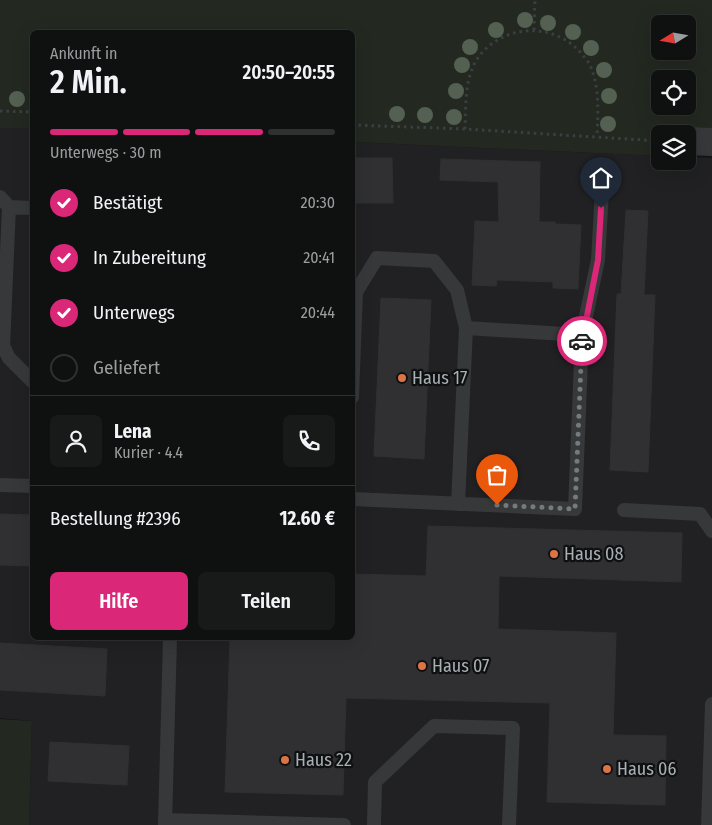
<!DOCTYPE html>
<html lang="de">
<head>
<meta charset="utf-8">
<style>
	:root { --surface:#0f1010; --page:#181919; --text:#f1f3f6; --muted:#9b9d9f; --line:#2f3030; --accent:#db2777 }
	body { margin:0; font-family:"Fira Sans Condensed",sans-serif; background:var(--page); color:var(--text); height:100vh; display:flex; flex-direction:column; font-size:19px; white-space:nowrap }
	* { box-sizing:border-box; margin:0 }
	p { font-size:16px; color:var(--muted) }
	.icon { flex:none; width:28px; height:28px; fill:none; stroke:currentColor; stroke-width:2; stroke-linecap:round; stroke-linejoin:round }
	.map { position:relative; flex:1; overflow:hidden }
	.panel { position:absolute; left:30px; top:30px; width:325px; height:610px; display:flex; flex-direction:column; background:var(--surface); border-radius:8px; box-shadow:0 5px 20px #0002,0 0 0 1px var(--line) }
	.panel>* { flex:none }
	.needle { width:32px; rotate:259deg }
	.tools { position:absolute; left:651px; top:15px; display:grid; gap:10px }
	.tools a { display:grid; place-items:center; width:45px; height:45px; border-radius:8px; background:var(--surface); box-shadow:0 5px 20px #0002,0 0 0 1px var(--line); font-size:25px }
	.pin { position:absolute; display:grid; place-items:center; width:42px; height:42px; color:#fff; margin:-51px -21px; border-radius:50% 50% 50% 0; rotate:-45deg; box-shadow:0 0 5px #0007 }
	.pin .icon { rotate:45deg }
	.courier { position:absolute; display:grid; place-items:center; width:50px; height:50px; margin:-25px; border:4px solid #db2777; border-radius:50%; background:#fff; color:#222; box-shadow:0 1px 6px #0007 }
	.summary em { font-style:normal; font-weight:600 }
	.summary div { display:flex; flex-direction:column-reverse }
	.summary { display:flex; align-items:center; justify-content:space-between; height:85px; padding:0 20px }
	h1 { font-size:32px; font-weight:600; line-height:38px }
	.bar { display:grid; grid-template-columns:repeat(4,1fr); gap:8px 5px; align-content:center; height:60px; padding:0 20px }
	.bar i { height:6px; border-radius:4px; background:var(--line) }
	.bar .active { background:var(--accent) }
	.bar p { grid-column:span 4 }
	.line { display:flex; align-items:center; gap:12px; padding:0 20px; border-top:1px solid var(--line) }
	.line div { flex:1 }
	.round { display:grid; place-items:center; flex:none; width:52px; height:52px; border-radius:8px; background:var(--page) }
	ol { padding:0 20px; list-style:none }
	li { display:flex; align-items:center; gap:15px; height:55px }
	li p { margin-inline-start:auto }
	li .icon { padding:5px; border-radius:50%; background:var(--accent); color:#fff; stroke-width:4 }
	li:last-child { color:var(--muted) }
	li i { width:28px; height:28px; border:2px solid var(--line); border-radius:50% }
	.button { display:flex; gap:10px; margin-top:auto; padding:10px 20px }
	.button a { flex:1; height:58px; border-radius:8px; background:var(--accent); color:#fff; font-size:20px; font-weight:600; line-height:58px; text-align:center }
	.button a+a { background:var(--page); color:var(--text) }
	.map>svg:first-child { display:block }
</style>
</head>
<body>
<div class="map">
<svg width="712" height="825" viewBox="0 0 712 825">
	<rect width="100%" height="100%" fill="#141516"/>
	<path fill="#212123" d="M0,128H32V638H352L353,142L660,156V161H688V157L712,158V825H29L32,721L0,718Z"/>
	<path fill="#232821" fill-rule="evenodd" d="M0,0H712V130H696L694,158L688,157V134H660V156L353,142L352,32H32V128H0ZM660,24H688V51H660ZM660,79H688V106H660Z
		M0,719L32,721L29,825H0Z"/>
	<path fill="#303032" stroke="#2f3032" d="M352,158H392L393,203H352Z
		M441,159L540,162L539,222H555V224L581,225L578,289L553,288V282L497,280L496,286L472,285L475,221L499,222L498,182L440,180Z
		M626,210L648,211L644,295H655L648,472L610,470L617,294H621Z
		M381,298L431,300L424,459L374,456Z
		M0,514L32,515V566L0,565Z
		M428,526L682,533L681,582L499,576L498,629L616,633L613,735L666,736L665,805L547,802L550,703L346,698L343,795L225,792L230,638H352V574L426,576Z
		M0,643L107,649L105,696L0,690Z
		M50,742L129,746L127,785L48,781Z"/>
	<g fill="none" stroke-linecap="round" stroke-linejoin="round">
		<path stroke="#3c3f41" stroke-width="3" stroke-dasharray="2.5 4" stroke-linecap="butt" d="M534,30L535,0
			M0,111L32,112
			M352,125L465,129L660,141
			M465,129C466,105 464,75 480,55C505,24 554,22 581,53C584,57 588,61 590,65C600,89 598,111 597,137"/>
		<path stroke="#36383a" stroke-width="14" d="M0,197L9,207L32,208
			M9,207L3,346L9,358L32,381
			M582,335L598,260L602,191
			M352,397L356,292L377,258L434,261L457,290L466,328
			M0,485L32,486
			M352,499L575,509L582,335L466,328L458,504
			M624,510L700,514L712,531
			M165,820L344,825
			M165,825L170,638
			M374,825L375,782L434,726L513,728L509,825
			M708,825L712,704"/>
		<path stroke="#36383a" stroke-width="28" d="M688,141L712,142"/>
	</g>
	<g fill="#546051">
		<circle cx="525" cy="20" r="8"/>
		<circle cx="548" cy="23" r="8"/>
		<circle cx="496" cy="30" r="8"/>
		<circle cx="573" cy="32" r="8"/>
		<circle cx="470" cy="47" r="8"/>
		<circle cx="591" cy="48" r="8"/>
		<circle cx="462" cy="65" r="8"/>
		<circle cx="604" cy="70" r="8"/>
		<circle cx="456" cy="91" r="8"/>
		<circle cx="609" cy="96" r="8"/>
		<circle cx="17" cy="99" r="8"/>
		<circle cx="397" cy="114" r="8"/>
		<circle cx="425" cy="115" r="8"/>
		<circle cx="454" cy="117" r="8"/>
		<circle cx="608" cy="124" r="8"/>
	</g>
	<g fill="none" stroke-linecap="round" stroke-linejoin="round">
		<path stroke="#747a7d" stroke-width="5" stroke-dasharray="0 9" d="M497,505L575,509L582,341"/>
		<path stroke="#db2777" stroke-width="6" d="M582,341L598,260L601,208"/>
	</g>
	<g fill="#dc7446" stroke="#0f1011" stroke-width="2">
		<circle cx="402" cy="378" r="5"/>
		<circle cx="554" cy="554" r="5"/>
		<circle cx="422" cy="666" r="5"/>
		<circle cx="285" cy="760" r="5"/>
		<circle cx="607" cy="769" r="5"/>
	</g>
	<g text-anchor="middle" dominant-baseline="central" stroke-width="4.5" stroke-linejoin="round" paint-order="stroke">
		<g font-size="18" fill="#a8b0b4" stroke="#0f1011" text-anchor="start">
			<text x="412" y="378">Haus 17</text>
			<text x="564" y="554">Haus 08</text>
			<text x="432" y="666">Haus 07</text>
			<text x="295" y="760">Haus 22</text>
			<text x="617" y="769">Haus 06</text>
		</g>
	</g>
</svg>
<div class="tools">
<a><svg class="needle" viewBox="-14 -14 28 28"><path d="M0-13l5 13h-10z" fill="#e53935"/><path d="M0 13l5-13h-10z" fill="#9b9d9f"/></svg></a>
<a><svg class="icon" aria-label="locate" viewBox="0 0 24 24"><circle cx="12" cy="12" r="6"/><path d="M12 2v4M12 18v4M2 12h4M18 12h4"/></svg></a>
<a><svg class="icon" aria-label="layers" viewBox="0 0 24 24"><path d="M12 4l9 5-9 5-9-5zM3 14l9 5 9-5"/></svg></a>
</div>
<div class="pin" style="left:497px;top:505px;background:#ea580c"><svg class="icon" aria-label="bag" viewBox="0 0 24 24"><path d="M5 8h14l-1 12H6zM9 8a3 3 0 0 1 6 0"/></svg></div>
<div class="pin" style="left:601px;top:208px;background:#1f2937"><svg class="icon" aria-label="home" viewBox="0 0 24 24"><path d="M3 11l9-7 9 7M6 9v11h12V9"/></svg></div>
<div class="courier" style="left:582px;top:341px"><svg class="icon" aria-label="car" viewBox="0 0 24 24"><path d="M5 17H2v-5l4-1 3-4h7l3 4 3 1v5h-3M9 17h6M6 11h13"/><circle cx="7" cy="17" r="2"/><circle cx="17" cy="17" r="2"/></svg></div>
<section class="panel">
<div class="summary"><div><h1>2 Min.</h1><p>Ankunft in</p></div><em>20:50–20:55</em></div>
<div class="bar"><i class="active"></i><i class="active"></i><i class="active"></i><i></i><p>Unterwegs · 30 m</p></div>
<ol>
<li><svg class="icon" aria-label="check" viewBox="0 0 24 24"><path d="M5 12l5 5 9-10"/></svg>Bestätigt<p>20:30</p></li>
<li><svg class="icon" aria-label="check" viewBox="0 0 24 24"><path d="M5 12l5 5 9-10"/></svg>In Zubereitung<p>20:41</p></li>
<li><svg class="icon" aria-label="check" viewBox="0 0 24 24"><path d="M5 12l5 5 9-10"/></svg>Unterwegs<p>20:44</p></li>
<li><i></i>Geliefert</li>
</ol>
<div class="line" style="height:90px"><a class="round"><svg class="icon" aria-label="person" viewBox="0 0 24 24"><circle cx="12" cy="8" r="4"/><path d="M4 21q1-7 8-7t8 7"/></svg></a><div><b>Lena</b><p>Kurier · 4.4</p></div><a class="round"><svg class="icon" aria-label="phone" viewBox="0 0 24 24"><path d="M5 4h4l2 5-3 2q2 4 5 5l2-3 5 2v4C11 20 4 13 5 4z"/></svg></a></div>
<div class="line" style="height:65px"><div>Bestellung #2396</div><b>12.60 €</b></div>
<div class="button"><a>Hilfe</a><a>Teilen</a></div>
</section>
</div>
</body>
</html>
